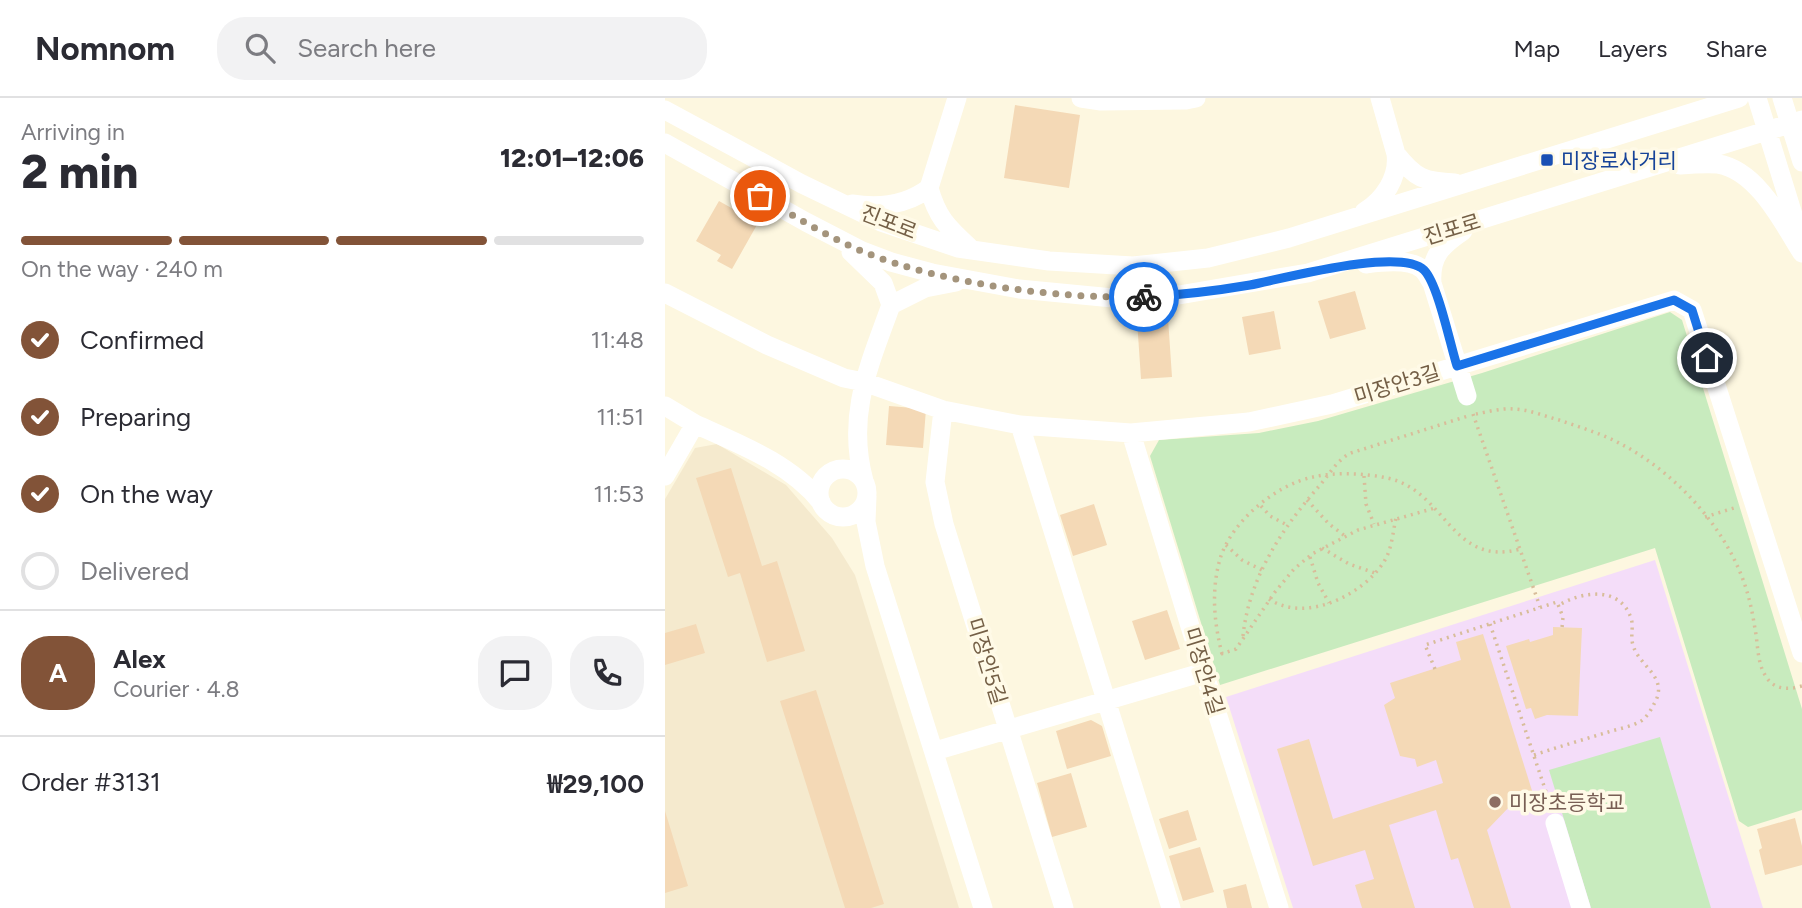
<!DOCTYPE html>
<html lang="en">
<head>
<meta charset="utf-8">
<style>
	:root { --surface:#fff; --page:#f2f2f3; --text:#2b2b33; --muted:#7c7c81; --line:#e1e1e2; --accent:#825338 }
	body { margin:0; font-family:Figtree,"Noto Sans KR",sans-serif; background:var(--page); color:var(--text); height:100vh; display:flex; flex-direction:column; font-size:26px; white-space:nowrap }
	* { box-sizing:border-box; margin:0 }
	p { font-size:23px; color:var(--muted) }
	.icon { flex:none; width:38px; height:38px; fill:none; stroke:currentColor; stroke-width:2; stroke-linecap:round; stroke-linejoin:round }
	.map { position:relative; flex:1; overflow:hidden }
	.drawer { display:flex; flex-direction:column; background:var(--surface); width:665px }
	.drawer>* { flex:none }
	.pin { position:absolute; display:grid; place-items:center; width:60px; height:60px; color:#fff; margin:-30px; border:4px solid #fff; border-radius:50%; box-shadow:0 2px 7px #0007 }
	.courier { position:absolute; display:grid; place-items:center; width:70px; height:70px; margin:-35px; border:5px solid #1a73e8; border-radius:50%; background:#fff; color:#222; box-shadow:0 2px 9px #0007 }
	.overview em { font-style:normal; font-weight:800 }
	.overview div { display:flex; flex-direction:column-reverse }
	.overview { display:flex; align-items:center; justify-content:space-between; height:119px; padding:0 21px }
	h1 { font-size:46px; font-weight:800; line-height:52px }
	.bar { display:grid; grid-template-columns:repeat(4,1fr); gap:10px 7px; align-content:center; height:84px; padding:0 21px }
	.bar i { height:9px; border-radius:5px; background:var(--line) }
	.bar .active { background:var(--accent) }
	.bar p { grid-column:span 4 }
	.line { display:flex; align-items:center; gap:18px; padding:0 21px; border-top:2px solid var(--line) }
	.line div { flex:1 }
	.round { display:grid; place-items:center; flex:none; width:74px; height:74px; border-radius:28px; background:var(--page) }
	ol { padding:0 21px; list-style:none }
	li { display:flex; align-items:center; gap:21px; height:77px }
	li p { margin-inline-start:auto }
	li .icon { padding:7px; border-radius:50%; background:var(--accent); color:#fff; stroke-width:4 }
	li:last-child { color:var(--muted) }
	li i { width:38px; height:38px; border:4px solid var(--line); border-radius:50% }
	header { display:flex; align-items:center; gap:42px; box-sizing:border-box; height:98px; padding:0 35px; background:var(--surface); border-bottom:2px solid var(--line) }
	header strong { font-size:33px }
	nav { display:flex; gap:38px; margin-inline-start:auto; font-size:24px }
	.search { width:490px; height:63px; background:var(--page); display:flex; align-items:center; gap:18px; box-sizing:border-box; padding:0 24px; border-radius:28px; color:var(--muted); font-size:26px }
	main { display:flex; flex:1; min-height:0 }
	.map>svg:first-child { display:block }
</style>
</head>
<body>
<header>
<strong>Nomnom</strong>
<div class="search"><svg class="icon" aria-label="search" viewBox="0 0 24 24"><circle cx="10" cy="10" r="6"/><path d="M15 15l6 6"/></svg>Search here</div>
<nav><a>Map</a><a>Layers</a><a>Share</a></nav>
</header>
<main>
<section class="drawer">
<div class="overview"><div><h1>2 min</h1><p>Arriving in</p></div><em>12:01–12:06</em></div>
<div class="bar"><i class="active"></i><i class="active"></i><i class="active"></i><i></i><p>On the way · 240 m</p></div>
<ol>
<li><svg class="icon" aria-label="check" viewBox="0 0 24 24"><path d="M5 12l5 5 9-10"/></svg>Confirmed<p>11:48</p></li>
<li><svg class="icon" aria-label="check" viewBox="0 0 24 24"><path d="M5 12l5 5 9-10"/></svg>Preparing<p>11:51</p></li>
<li><svg class="icon" aria-label="check" viewBox="0 0 24 24"><path d="M5 12l5 5 9-10"/></svg>On the way<p>11:53</p></li>
<li><i></i>Delivered</li>
</ol>
<div class="line" style="height:126px"><b class="round" style="background:var(--accent);color:#fff">A</b><div><b>Alex</b><p>Courier · 4.8</p></div><a class="round"><svg class="icon" aria-label="chat" viewBox="0 0 24 24"><path d="M4 5h16v11H9l-5 4z"/></svg></a><a class="round"><svg class="icon" aria-label="phone" viewBox="0 0 24 24"><path d="M5 4h4l2 5-3 2q2 4 5 5l2-3 5 2v4C11 20 4 13 5 4z"/></svg></a></div>
<div class="line" style="height:91px"><div>Order #3131</div><b>₩29,100</b></div>
</section>
<div class="map">
<svg width="1137" height="810" viewBox="0 0 1137 810">
	<rect width="100%" height="100%" fill="#fdf7e0"/>
	<path fill="#f5eace" d="M52,346L121,387L167,440L190,477L294,810H0V401L30,350Z"/>
	<path fill="#f4ddf9" d="M990,462L1098,810H628L561,599Z"/>
	<path fill="#c8ebbe" d="M1005,214L1017,222L1137,611V712L1083,729L1074,723L990,450L555,587L485,358L494,342L594,335L653,323L817,275Z
		M995,639L1046,810H926L884,672Z"/>
	<path fill="#f4d9b6" d="M350,7L415,17L404,90L339,80Z
		M54,103L93,125L67,171L52,163L56,157L31,143Z
		M690,193L701,231L665,241L653,203Z
		M609,213L616,251L584,257L577,219Z
		M503,220L507,279L476,281L472,222Z
		M224,308L261,311L258,350L221,347Z
		M66,370L97,468L112,463L140,553L102,564L75,475L63,479L31,380Z
		M429,406L442,447L408,458L395,417Z
		M502,512L515,551L480,562L467,523Z
		M31,526L40,555L0,567V535Z
		M888,529L917,530L913,618L882,617L870,621L866,610L861,611L841,548L864,541L865,544L888,537Z
		M818,536L869,699L847,706L822,732L846,810H809L793,760L786,762L771,712L724,727L750,810H697L690,787L709,781L700,752L648,768L612,651L644,641L668,721L778,685L771,662L752,669L750,661L735,658L719,607L730,600L725,585L796,562L791,544Z
		M151,592L219,806L206,810H180L115,603Z
		M426,622L437,628L446,658L402,671L391,633Z
		M406,675L422,729L387,739L372,685Z
		M523,712L532,742L504,751L494,721Z
		M0,713L23,788L0,795Z
		M1130,720L1137,748V767L1100,777L1094,752L1097,750L1092,731Z
		M535,749L549,794L518,803L504,758Z
		M581,786L587,810H562L558,792Z"/>
	<g fill="none" stroke-linecap="round" stroke-linejoin="round">
		<path stroke="#d8bd9a" stroke-width="3.5" stroke-dasharray="2 5" stroke-linecap="butt" d="M808,316L875,509
			M811,316C822,314 836,310 848,311C863,311 879,318 894,322C914,329 935,335 954,345C1005,371 1053,421 1075,474C1083,493 1087,511 1090,531C1093,545 1092,564 1100,577C1108,592 1123,592 1137,588
			M699,378L701,406L709,426
			M642,402L664,426L680,438
			M596,408L605,418L622,427
			M1040,419L1072,409
			M561,447L577,462L597,472
			M657,450L684,466L710,475
			M645,459L653,485L664,505
			M604,501C641,526 700,496 720,462C727,450 728,433 731,420
			M825,526L886,709
			M578,538C584,479 618,429 656,386C665,375 673,361 686,355L803,318
			M556,556L571,551L610,494L629,471L647,456L693,432L770,410
			M557,556C549,524 546,493 555,461C566,424 610,387 648,379C670,374 699,375 722,380C781,392 786,470 855,451
			M770,571L760,547L892,504L898,519L897,530
			M869,657C893,649 917,642 940,635C952,631 966,629 976,623C982,619 986,612 989,606C1005,579 974,569 968,547C965,538 969,529 966,520C955,488 918,493 894,507"/>
		<path stroke="#fff" stroke-width="19" d="M416,0L436,3L521,2L531,0
			M715,0L731,56
			M1092,0L1134,136
			M1117,0L1137,64
			M0,12L137,86L216,124L293,150L384,163L468,168L543,160L624,140L1074,0
			M0,45L141,124L197,153L226,164L267,175L354,191L448,200L514,197L643,175L1137,22
			M1015,67C1027,66 1041,65 1053,66C1092,72 1118,125 1137,155
			M264,90L292,0
			M187,106C213,110 242,107 264,90C272,119 282,129 304,149
			M699,114C719,102 734,79 731,56C750,80 759,84 790,85
			M186,154L218,185L226,207L260,190L291,184
			M701,166C716,164 744,160 757,171C761,174 764,181 767,185C765,158 777,147 798,133
			M767,185L802,298
			M0,195L102,247L179,280L199,284L278,312L355,327L466,335L584,324L667,306L1009,202L1027,212L1137,555
			M0,308L30,326
			M278,312L270,384L279,426L399,810
			M355,327L506,810
			M466,335L539,574L614,810
			M154 395a24 24 0 1 1 48 0a24 24 0 1 1-48 0Z
			M0,378L30,326C74,346 125,365 156,404
			M199,383C181,317 204,268 226,207
			M202,398L201,424L210,468L318,810
			M270,653L539,574
			M890,725L916,810"/>
	</g>
	<g fill="none" stroke-linecap="round" stroke-linejoin="round">
		<path stroke="#a4947c" stroke-width="7" stroke-dasharray="0 12.6" d="M95,98C129,118 163,139 199,154C277,186 394,201 479,199"/>
		<path stroke="#1a73e8" stroke-width="9" d="M479,199C515,197 550,193 585,187C617,181 735,149 759,172C773,186 785,246 792,268L1009,202L1027,212L1042,260"/>
	</g>
	<rect fill="#1a4fb4" stroke="#fffae7" stroke-width="2.5" x="875" y="55" width="14" height="14" rx="3.5"/>
	<circle fill="#8d6e63" stroke="#fffae7" stroke-width="2.5" cx="830" cy="704" r="7"/>
	<g text-anchor="middle" dominant-baseline="central" stroke-width="7" stroke-linejoin="round" paint-order="stroke">
		<g font-size="21" fill="#164399" stroke="#fffae7" text-anchor="start">
			<text x="896" y="62">미장로사거리</text>
		</g>
		<g font-size="21" fill="#745f46" stroke="#fffae7">
			<text transform="translate(224 124) rotate(21)">진포로</text>
			<text transform="translate(787 131) rotate(-17)">진포로</text>
			<text transform="translate(732 286) rotate(-17)">미장안3길</text>
			<text transform="translate(322 563) rotate(73)">미장안5길</text>
			<text transform="translate(539 573) rotate(73)">미장안4길</text>
		</g>
		<g font-size="21" fill="#785e54" stroke="#fffae7" text-anchor="start">
			<text x="844" y="704">미장초등학교</text>
		</g>
	</g>
</svg>
<div class="pin" style="left:95px;top:98px;background:#ea580c"><svg class="icon" aria-label="bag" viewBox="0 0 24 24"><path d="M5 8h14l-1 12H6zM9 8a3 3 0 0 1 6 0"/></svg></div>
<div class="pin" style="left:1042px;top:260px;background:#1f2937"><svg class="icon" aria-label="home" viewBox="0 0 24 24"><path d="M3 11l9-7 9 7M6 9v11h12V9"/></svg></div>
<div class="courier" style="left:479px;top:199px"><svg class="icon" aria-label="bike" viewBox="0 0 24 24"><circle cx="6" cy="16" r="4"/><circle cx="18" cy="16" r="4"/><path d="M6 16l4-8h5l3 8M10 8l3 8H6M13 5h3"/></svg></div>
</div>
</main>
</body>
</html>
